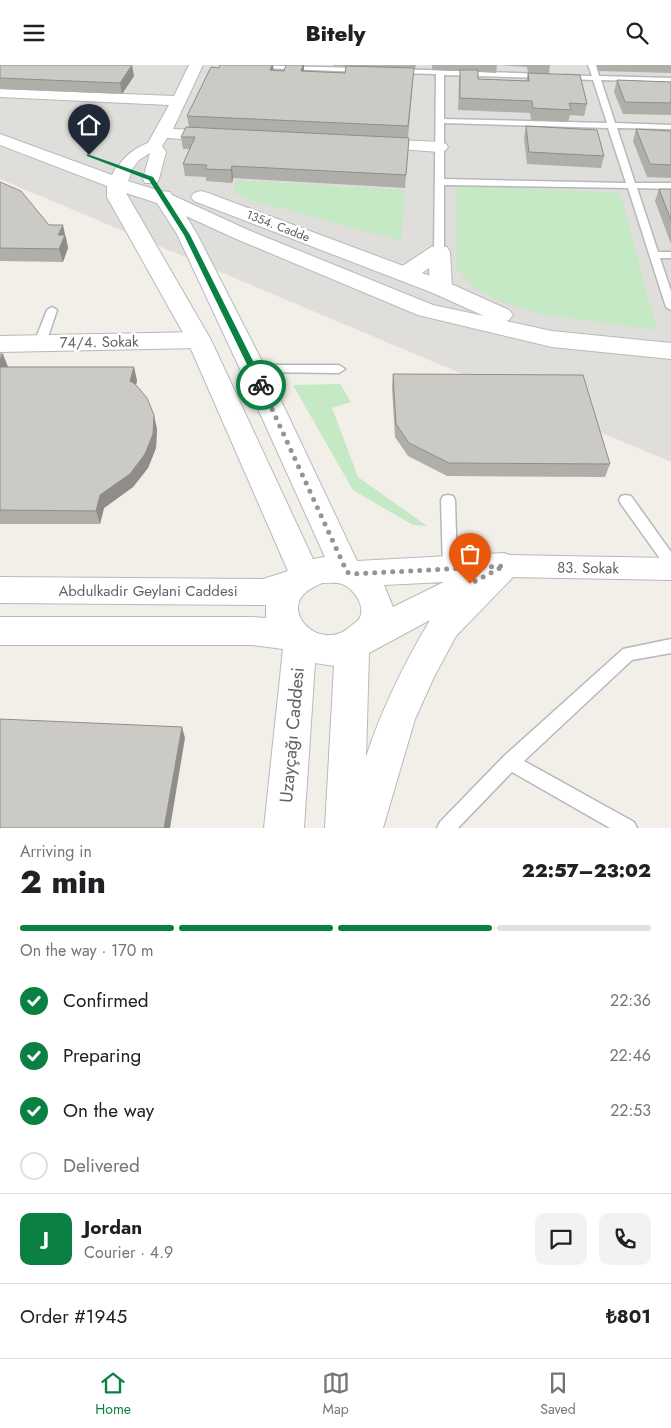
<!DOCTYPE html>
<html lang="en">
<head>
<meta charset="utf-8">
<style>
	:root { --surface:#fff; --page:#f2f2f2; --text:#202124; --muted:#757577; --line:#e0e0e0; --accent:#0b8043 }
	body { margin:0; font-family:Jost,sans-serif; background:var(--page); color:var(--text); height:100vh; display:flex; flex-direction:column; font-size:19px; white-space:nowrap }
	* { box-sizing:border-box; margin:0 }
	p { font-size:16px; color:var(--muted) }
	.icon { flex:none; width:28px; height:28px; fill:none; stroke:currentColor; stroke-width:2; stroke-linecap:round; stroke-linejoin:round }
	.map { position:relative; height:763px; overflow:hidden }
	.details { display:flex; flex-direction:column; background:var(--surface); flex:1 }
	.details>* { flex:none }
	.pin { position:absolute; display:grid; place-items:center; width:42px; height:42px; color:#fff; margin:-51px -21px; border-radius:50% 50% 50% 0; rotate:-45deg; box-shadow:0 0 5px #0007 }
	.pin .icon { rotate:45deg }
	.courier { position:absolute; display:grid; place-items:center; width:50px; height:50px; margin:-25px; border:4px solid #0b8043; border-radius:50%; background:#fff; color:#222; box-shadow:0 1px 6px #0007 }
	.summary em { font-style:normal; font-weight:800 }
	.summary div { display:flex; flex-direction:column-reverse }
	.summary { display:flex; align-items:center; justify-content:space-between; height:85px; padding:0 20px }
	h1 { font-size:32px; font-weight:800; line-height:38px }
	.bar { display:grid; grid-template-columns:repeat(4,1fr); gap:8px 5px; align-content:center; height:60px; padding:0 20px }
	.bar i { height:6px; border-radius:4px; background:var(--line) }
	.bar .active { background:var(--accent) }
	.bar p { grid-column:span 4 }
	.line { display:flex; align-items:center; gap:12px; padding:0 20px; border-top:1px solid var(--line) }
	.line div { flex:1 }
	.round { display:grid; place-items:center; flex:none; width:52px; height:52px; border-radius:10px; background:var(--page) }
	ol { padding:0 20px; list-style:none }
	li { display:flex; align-items:center; gap:15px; height:55px }
	li p { margin-inline-start:auto }
	li .icon { padding:5px; border-radius:50%; background:var(--accent); color:#fff; stroke-width:4 }
	li:last-child { color:var(--muted) }
	li i { width:28px; height:28px; border:2px solid var(--line); border-radius:50% }
	header { display:flex; justify-content:space-between; align-items:center; height:65px; padding:0 20px; background:var(--surface); font-size:22px; font-weight:800 }
	.menu { display:flex; justify-content:space-around; align-items:center; height:70px; border-top:1px solid var(--line); background:var(--surface); font-size:14px; color:var(--muted) }
	.menu a { display:grid; justify-items:center; gap:2px }
	.menu .active { color:var(--accent) }
	.map>svg:first-child { display:block }
</style>
</head>
<body>
<header><svg class="icon" aria-label="menu" viewBox="0 0 24 24"><path d="M4 6h16M4 12h16M4 18h16"/></svg>Bitely<svg class="icon" aria-label="search" viewBox="0 0 24 24"><circle cx="10" cy="10" r="6"/><path d="M15 15l6 6"/></svg></header>
<div class="map">
<svg width="671" height="763" viewBox="0 0 671 763">
	<rect width="100%" height="100%" fill="#f1efe8"/>
	<path fill="#e0deda" d="M0,0H671V397L0,114Z"/>
	<path fill="#c5e8c5" d="M235,115L405,125L401,176L244,133L234,127Z
		M456,120L620,128L657,265L544,250L498,236L474,223L456,203Z
		M340,319L351,337L332,343L358,412L427,461L413,460L353,425L293,320Z"/>
	<g fill="none" stroke-linecap="round" stroke-linejoin="round">
		<g stroke="#b5b8bc" stroke-width="3">
			<path id="service" d="M233,0L362,3L366,5L362,7L237,2Z
				M588,0H596L599,11L671,13V17L601,15L615,58L671,60V64L617,63L635,118H671V124L637,123L658,187H671V193H660L671,226V245L666,242L628,123L444,120V187L439,190L434,187L436,9L397,8H394V4L545,9L549,11L545,13L444,10V54L607,58L593,15L565,14L561,12L565,10L592,11ZM444,58L608,63L626,118L444,114Z
				M52,242L57,245L46,278L44,280H36L34,278L47,245Z
				M253,300H339L345,304L339,308L249,307L247,304L249,301Z
				M448,430L453,431L455,435L457,503L455,507L450,509L445,507L443,503L441,435L443,431Z
				M626,430L631,431L671,487V504L666,502L621,439L619,435L621,431Z
				M671,574V588L632,595L524,696L634,757L637,763H610L512,707L458,763H437L440,757L504,691L623,584Z"/>
		</g>
		<g stroke="#b5b8bc" stroke-width="2">
			<path id="minor" d="M189,0H203L173,64L216,66L221,68L224,71L221,74L216,76L167,73L162,81L166,87L159,114L157,118H145L143,114L150,88L139,95L130,107H118L116,104C125,91 133,84 148,78L169,40L0,32V24L174,31Z
				M376,74L440,77L446,79L448,82L446,85L440,87L370,82L368,79L370,76Z
				M504,490L671,493V515L504,512L494,509L491,501L494,493Z"/>
		</g>
		<g stroke="#b5b8bc" stroke-width="2">
			<path id="tertiary" d="M439,181L447,182L450,187L452,223L449,228L441,230L433,228L430,223L429,203C418,211 411,217 398,214L395,209L398,204L431,182Z
				M199,267L208,270L211,275L208,280L199,283L0,287V271Z"/>
		</g>
		<g stroke="#b6babf" stroke-width="2">
			<path id="secondary" d="M0,69L112,110L116,102L123,100L130,102L132,106L128,116L160,126L170,127L172,130L248,165L433,240L484,251L433,228L194,136L191,132L194,128L201,126L208,128L449,218L509,245L513,250L509,255L506,256L552,266L671,278V294L552,282L418,250L234,173L186,151L197,169L266,304L357,496L504,488L515,492L520,501L515,510L456,571L434,612L415,654L383,763H325L334,601L315,598L304,763H264L283,584L252,580H0V552H252L266,553V540L0,538V512L263,514L288,506L187,275L107,132V121L0,80ZM126,128L157,138L177,169L240,304L325,492L313,494L211,275ZM444,517L393,542L384,520ZM322,518C329,518 336,517 342,519C353,523 367,541 359,554C358,556 353,559 351,561C323,587 284,552 303,530C307,525 316,521 322,518ZM430,555C404,599 382,643 366,692L369,588Z"/>
		</g>
		<use href="#service" fill="#fff" fill-rule="evenodd"/>
		<use href="#minor" fill="#fff" fill-rule="evenodd"/>
		<use href="#tertiary" fill="#fff" fill-rule="evenodd"/>
		<use href="#secondary" fill="#fff" fill-rule="evenodd"/>
	</g>
	<path fill="#afaea9" fill-rule="evenodd" d="M0,0L134,11L122,29L0,24Z
		M273,0V5L345,8L346,1H333V0H416L415,4H414L408,73H409L405,123L233,113L232,118L206,116V112L185,111L183,99L190,84H183L181,72L189,62L187,51L219,3Z
		M426,0H550L549,8L587,39L584,51L570,50L568,57L531,55L530,48L458,45L459,16L460,6L432,5V0ZM497,0L527,2L528,8L526,16L478,14V7L496,8Z
		M597,0H671V8L598,6Z
		M617,15L671,17V50L623,49L614,27Z
		M526,61L604,91L601,103L527,99L524,73Z
		M636,64L671,66V113L647,112L633,76Z
		M0,117L49,160L66,172L68,183L63,197L0,196Z
		M659,124H671V179L655,136Z
		M0,289L7,302H134L137,316L136,320L157,364L156,383L148,403L133,422L104,443L100,459H0Z
		M393,309L610,399L605,412L447,411L408,391L395,372L392,323Z"/>
	<path fill="#8f8d8a" d="M132,0L134,11L122,29L120,18Z
		M272,0H273L274,8L270,5Z
		M303,0H304V9L301,6Z
		M232,101L233,113L232,118L231,105Z
		M63,160L68,183L63,197L59,184L58,170Z
		M3,289L8,302L0,310V295Z
		M134,302L137,316L133,330L130,316Z
		M154,350L157,364L156,383L148,403L133,422L104,443L100,459L96,446L100,430Z
		M182,662L185,673L170,763H164Z"/>
	<path fill="#cccac5" stroke="#8f8d8a" d="M0,0H132L120,18L0,13Z
		M220,0H272L270,5L284,6L286,0H303L301,6L345,8L346,1L414,3L408,61L187,51L211,2L219,3Z
		M460,5H478V14L529,16L528,8L580,10L587,39L569,38L571,45L533,43L532,36L460,33Z
		M617,15L671,17V38L625,37Z
		M526,61L597,65L604,91L529,87Z
		M186,62L409,73L406,110L232,101L231,105L205,104L207,100L183,99L195,72H181Z
		M636,64L671,66V100L650,99Z
		M0,117L21,126L49,160H63L58,170H65L59,184L0,183Z
		M659,124H671V155Z
		M0,289H3L0,295Z
		M0,302H134L130,316L135,319L147,333L154,350L153,369L145,389L130,409L100,430L96,446L0,445Z
		M393,309L583,310L610,399L449,398L409,378L396,359Z
		M0,654L182,662L164,763H0Z"/>
	<path fill="#0b8043" d="M87,89L153,112L190,170L265,320L264,322L257,320L184,170L149,115L87,91Z"/>
	<g fill="none" stroke-linecap="round" stroke-linejoin="round">
		<path stroke="#929495" stroke-width="5" stroke-dasharray="0 9" d="M261,320L347,507L352,509L504,501L470,519"/>
	</g>
	<g text-anchor="middle" dominant-baseline="central" stroke-width="5" stroke-linejoin="round" paint-order="stroke">
		<g font-size="12" fill="#5f6368" stroke="#fff">
			<text transform="translate(278 161) rotate(21)">1354. Cadde</text>
		</g>
		<g font-size="15" fill="#5f6368" stroke="#fff">
			<text transform="translate(99 277) rotate(-1)">74/4. Sokak</text>
			<text transform="translate(588 503) rotate(1)">83. Sokak</text>
			<text x="148" y="526">Abdulkadir Geylani Caddesi</text>
		</g>
		<g font-size="18" fill="#5f6368" stroke="#fff">
			<text transform="translate(292 670) rotate(-85)">Uzayçağı Caddesi</text>
		</g>
	</g>
</svg>
<div class="pin" style="left:470px;top:519px;background:#ea580c"><svg class="icon" aria-label="bag" viewBox="0 0 24 24"><path d="M5 8h14l-1 12H6zM9 8a3 3 0 0 1 6 0"/></svg></div>
<div class="pin" style="left:89px;top:90px;background:#1f2937"><svg class="icon" aria-label="home" viewBox="0 0 24 24"><path d="M3 11l9-7 9 7M6 9v11h12V9"/></svg></div>
<div class="courier" style="left:261px;top:320px"><svg class="icon" aria-label="bike" viewBox="0 0 24 24"><circle cx="6" cy="16" r="4"/><circle cx="18" cy="16" r="4"/><path d="M6 16l4-8h5l3 8M10 8l3 8H6M13 5h3"/></svg></div>
</div>
<section class="details">
<div class="summary"><div><h1>2 min</h1><p>Arriving in</p></div><em>22:57–23:02</em></div>
<div class="bar"><i class="active"></i><i class="active"></i><i class="active"></i><i></i><p>On the way · 170 m</p></div>
<ol>
<li><svg class="icon" aria-label="check" viewBox="0 0 24 24"><path d="M5 12l5 5 9-10"/></svg>Confirmed<p>22:36</p></li>
<li><svg class="icon" aria-label="check" viewBox="0 0 24 24"><path d="M5 12l5 5 9-10"/></svg>Preparing<p>22:46</p></li>
<li><svg class="icon" aria-label="check" viewBox="0 0 24 24"><path d="M5 12l5 5 9-10"/></svg>On the way<p>22:53</p></li>
<li><i></i>Delivered</li>
</ol>
<div class="line" style="height:90px"><b class="round" style="background:var(--accent);color:#fff">J</b><div><b>Jordan</b><p>Courier · 4.9</p></div><a class="round"><svg class="icon" aria-label="chat" viewBox="0 0 24 24"><path d="M4 5h16v11H9l-5 4z"/></svg></a><a class="round"><svg class="icon" aria-label="phone" viewBox="0 0 24 24"><path d="M5 4h4l2 5-3 2q2 4 5 5l2-3 5 2v4C11 20 4 13 5 4z"/></svg></a></div>
<div class="line" style="height:65px"><div>Order #1945</div><b>₺801</b></div>
</section>
<nav class="menu">
<a class="active"><svg class="icon" aria-label="home" viewBox="0 0 24 24"><path d="M3 11l9-7 9 7M6 9v11h12V9"/></svg>Home</a>
<a><svg class="icon" aria-label="map" viewBox="0 0 24 24"><path d="M3 6l6-2 6 2 6-2v14l-6 2-6-2-6 2zM9 4v14M15 6v14"/></svg>Map</a>
<a><svg class="icon" aria-label="saved" viewBox="0 0 24 24"><path d="M7 4h10v16l-5-4-5 4z"/></svg>Saved</a>
</nav>
</body>
</html>
